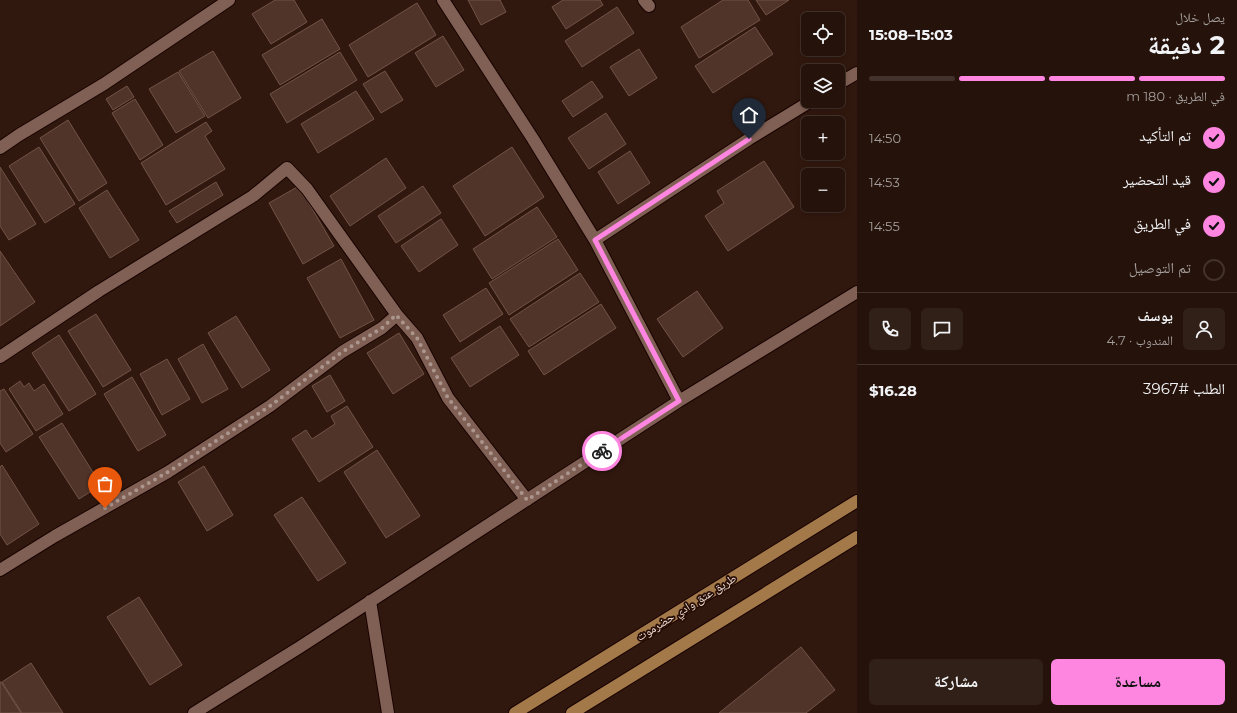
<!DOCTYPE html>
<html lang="ar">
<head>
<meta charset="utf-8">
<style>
	:root { --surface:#25120a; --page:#312018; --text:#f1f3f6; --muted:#a39e9c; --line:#42322b; --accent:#fe85e0 }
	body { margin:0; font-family:Montserrat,"Noto Naskh Arabic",sans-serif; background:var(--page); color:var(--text); direction:rtl; height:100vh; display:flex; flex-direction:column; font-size:15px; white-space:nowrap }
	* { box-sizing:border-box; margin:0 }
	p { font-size:13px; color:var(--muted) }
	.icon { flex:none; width:22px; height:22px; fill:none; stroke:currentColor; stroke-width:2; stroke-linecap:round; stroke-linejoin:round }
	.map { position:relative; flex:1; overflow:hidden; direction:ltr }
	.details { display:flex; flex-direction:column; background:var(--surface); width:380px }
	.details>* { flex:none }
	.fabs { position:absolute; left:801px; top:12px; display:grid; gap:8px }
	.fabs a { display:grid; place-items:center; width:44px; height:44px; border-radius:6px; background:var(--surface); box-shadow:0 2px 6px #0003,0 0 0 1px var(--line); font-size:20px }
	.pin { position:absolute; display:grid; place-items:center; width:34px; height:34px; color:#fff; margin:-41px -17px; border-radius:50% 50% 50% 0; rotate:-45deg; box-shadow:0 0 4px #0007 }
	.pin .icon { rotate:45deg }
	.courier { position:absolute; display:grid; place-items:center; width:40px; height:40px; margin:-20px; border:3px solid #fe85e0; border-radius:50%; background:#fff; color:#222; box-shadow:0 1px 5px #0007 }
	.summary em { font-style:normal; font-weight:700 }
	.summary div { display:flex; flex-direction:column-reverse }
	.summary { display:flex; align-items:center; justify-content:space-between; height:68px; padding:0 12px }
	h1 { font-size:26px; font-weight:700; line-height:30px }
	.bar { display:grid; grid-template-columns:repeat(4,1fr); gap:6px 4px; align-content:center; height:48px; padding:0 12px }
	.bar i { height:5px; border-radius:3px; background:var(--line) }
	.bar .current { background:var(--accent) }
	.bar p { grid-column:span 4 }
	.line { display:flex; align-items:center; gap:10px; padding:0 12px; border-top:1px solid var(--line) }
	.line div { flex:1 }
	.round { display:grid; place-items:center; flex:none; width:42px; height:42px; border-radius:6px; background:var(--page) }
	ol { padding:0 12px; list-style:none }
	li { display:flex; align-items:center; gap:12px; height:44px }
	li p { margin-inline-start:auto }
	li .icon { padding:4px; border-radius:50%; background:var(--accent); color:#111; stroke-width:4 }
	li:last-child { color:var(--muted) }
	li i { width:22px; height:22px; border:2px solid var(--line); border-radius:50% }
	.primary-button { display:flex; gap:8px; margin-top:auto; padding:8px 12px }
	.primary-button a { flex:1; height:46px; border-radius:6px; background:var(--accent); color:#111; font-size:16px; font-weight:700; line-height:46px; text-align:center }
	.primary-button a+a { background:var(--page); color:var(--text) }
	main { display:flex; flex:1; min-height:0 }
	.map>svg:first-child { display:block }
</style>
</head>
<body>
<main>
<section class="details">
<div class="summary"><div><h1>2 دقيقة</h1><p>يصل خلال</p></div><em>15:03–15:08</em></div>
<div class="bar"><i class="current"></i><i class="current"></i><i class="current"></i><i></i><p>في الطريق · 180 m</p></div>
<ol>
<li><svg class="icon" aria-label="check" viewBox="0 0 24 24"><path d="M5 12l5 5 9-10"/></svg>تم التأكيد<p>14:50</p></li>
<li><svg class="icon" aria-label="check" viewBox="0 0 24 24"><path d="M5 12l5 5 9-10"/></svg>قيد التحضير<p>14:53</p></li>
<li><svg class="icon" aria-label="check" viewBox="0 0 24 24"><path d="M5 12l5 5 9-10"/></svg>في الطريق<p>14:55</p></li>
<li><i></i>تم التوصيل</li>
</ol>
<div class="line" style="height:72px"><a class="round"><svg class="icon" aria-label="person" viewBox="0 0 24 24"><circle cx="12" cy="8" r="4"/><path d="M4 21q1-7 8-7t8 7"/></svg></a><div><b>يوسف</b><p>المندوب · 4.7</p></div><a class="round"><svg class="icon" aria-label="chat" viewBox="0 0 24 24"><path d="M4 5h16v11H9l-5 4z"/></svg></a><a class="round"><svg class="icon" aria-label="phone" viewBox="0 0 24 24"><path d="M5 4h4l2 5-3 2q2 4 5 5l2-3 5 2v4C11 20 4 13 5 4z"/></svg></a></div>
<div class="line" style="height:52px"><div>الطلب #3967</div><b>$16.28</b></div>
<div class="primary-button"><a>مساعدة</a><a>مشاركة</a></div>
</section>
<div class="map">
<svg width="857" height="713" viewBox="0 0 857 713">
	<rect width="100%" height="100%" fill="#31180e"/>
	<path fill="#513429" stroke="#715347" d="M275,0H294L307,22L271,44L252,14Z
		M468,0H500L506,12L481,25Z
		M563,0H600L603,5L566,29L552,7Z
		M723,0H748L760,20L699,58L681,27Z
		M756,0H789L766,15Z
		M417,3L436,35L368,77L349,45Z
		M617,7L634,33L582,67L565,41Z
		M322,19L340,49L280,85L262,55Z
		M755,27L773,54L713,93L695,66Z
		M443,36L464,70L436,87L415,53Z
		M639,49L657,78L629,96L610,67Z
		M213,51L241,98L208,118L179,71Z
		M340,52L357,80L287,123L270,94Z
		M385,71L403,100L381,113L363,84Z
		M178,72L205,116L176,133L149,89Z
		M592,81L603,97L573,117L562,101Z
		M127,86L134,97L113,110L106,99Z
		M356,91L374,119L318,153L301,124Z
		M135,99L163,145L140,160L112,113Z
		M606,113L626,144L589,169L568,138Z
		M68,120L107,183L79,201L40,138Z
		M206,122L212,131L205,136L225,169L166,205L141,163Z
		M39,147L75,204L45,223L9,166Z
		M512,147L544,197L485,236L453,186Z
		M630,151L650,183L618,204L598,172Z
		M386,158L406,188L350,226L330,196Z
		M764,161L794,207L728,251L705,216L724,203L717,191Z
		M0,167L36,224L9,240L0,226Z
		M216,182L223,195L177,223L169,211Z
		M299,186L334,246L303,264L269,203Z
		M423,186L441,213L396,243L378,216Z
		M107,190L139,240L110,258L79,208Z
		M537,207L557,237L492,279L473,249Z
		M441,219L458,245L419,272L401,246Z
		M558,239L578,270L509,315L489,283Z
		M0,251L35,302L0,326Z
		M341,259L374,320L340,338L307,278Z
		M580,273L599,302L529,347L510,319Z
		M486,288L503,314L460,342L443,315Z
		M697,291L723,328L683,357L657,319Z
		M601,304L616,328L544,375L528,351Z
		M96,314L131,370L103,387L68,331Z
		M236,316L270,370L242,388L208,333Z
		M500,326L519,355L470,387L451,358Z
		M399,333L424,374L393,394L367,353Z
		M59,335L96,394L69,411L32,353Z
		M203,344L228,389L202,403L178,359Z
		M167,359L190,399L162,415L140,374Z
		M330,375L345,401L327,412L312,386Z
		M132,377L166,435L138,451L104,394Z
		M20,381L24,387L29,383L34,391L44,384L63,414L36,431L9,389Z
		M4,389L33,434L6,452L0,443V391Z
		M347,406L373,447L319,482L292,439L306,430L312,439L335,424L331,416Z
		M62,423L101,485L79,499L39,437Z
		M377,450L420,516L386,538L344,472Z
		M2,465L39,524L7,545L0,534V467Z
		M204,466L233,515L207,531L178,482Z
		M302,497L346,563L318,581L274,515Z
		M139,597L182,665L150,685L107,617Z
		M801,647L835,690L806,713H719Z
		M31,663L63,713H22L2,682Z
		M0,682H1L21,713H0Z"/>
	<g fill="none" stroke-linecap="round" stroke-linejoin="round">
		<g stroke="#180300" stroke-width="14">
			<path id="minor" d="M443,0L533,139L595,240L679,401
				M644,0L649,6
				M838,84L857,73
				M0,148L19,135L104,84L229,0
				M595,240L749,139L811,101
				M0,357L99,291L253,196L287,168L307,189L397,315
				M0,570L55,536L168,472L270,406L342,352L382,328L397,315L417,338L448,398L527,500
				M370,601L388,713
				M194,713L300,647L679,401L857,292"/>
		</g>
		<g stroke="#180300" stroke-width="14">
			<path id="primary" d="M515,713L857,501
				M572,713L857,537"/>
		</g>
		<use href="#minor" stroke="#806054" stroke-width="12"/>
		<use href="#primary" stroke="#a4794a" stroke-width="12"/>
	</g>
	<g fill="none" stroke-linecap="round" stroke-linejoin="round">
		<path stroke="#ab958d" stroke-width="4" stroke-dasharray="0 7.2" d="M105,508L168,472L270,406L342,352L382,328L396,315L417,338L448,398L527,500L602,451"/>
		<path stroke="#fe85e0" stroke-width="5" d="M602,451L679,401L595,240L749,139"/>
	</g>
	<g text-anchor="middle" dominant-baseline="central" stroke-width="3.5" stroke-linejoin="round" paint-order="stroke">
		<g font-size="12" fill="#ecd9d2" stroke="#270e05">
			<text transform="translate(686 607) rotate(-32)">طريق عتق وادي حضرموت</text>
		</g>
	</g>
</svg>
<div class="fabs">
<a><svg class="icon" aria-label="locate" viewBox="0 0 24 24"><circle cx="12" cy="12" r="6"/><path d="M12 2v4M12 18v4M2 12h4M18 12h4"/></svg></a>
<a><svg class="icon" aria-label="layers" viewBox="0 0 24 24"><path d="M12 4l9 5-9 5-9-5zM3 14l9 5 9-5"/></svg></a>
<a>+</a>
<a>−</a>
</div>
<div class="pin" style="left:105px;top:508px;background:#ea580c"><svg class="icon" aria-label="bag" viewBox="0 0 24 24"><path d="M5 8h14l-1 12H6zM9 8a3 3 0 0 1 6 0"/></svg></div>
<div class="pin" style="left:749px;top:139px;background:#1f2937"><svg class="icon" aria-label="home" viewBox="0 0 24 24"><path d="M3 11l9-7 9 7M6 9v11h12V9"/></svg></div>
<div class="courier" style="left:602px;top:451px"><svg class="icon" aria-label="bike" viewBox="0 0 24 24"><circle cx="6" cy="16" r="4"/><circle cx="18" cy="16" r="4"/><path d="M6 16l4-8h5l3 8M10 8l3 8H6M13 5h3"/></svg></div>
</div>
</main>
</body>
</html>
